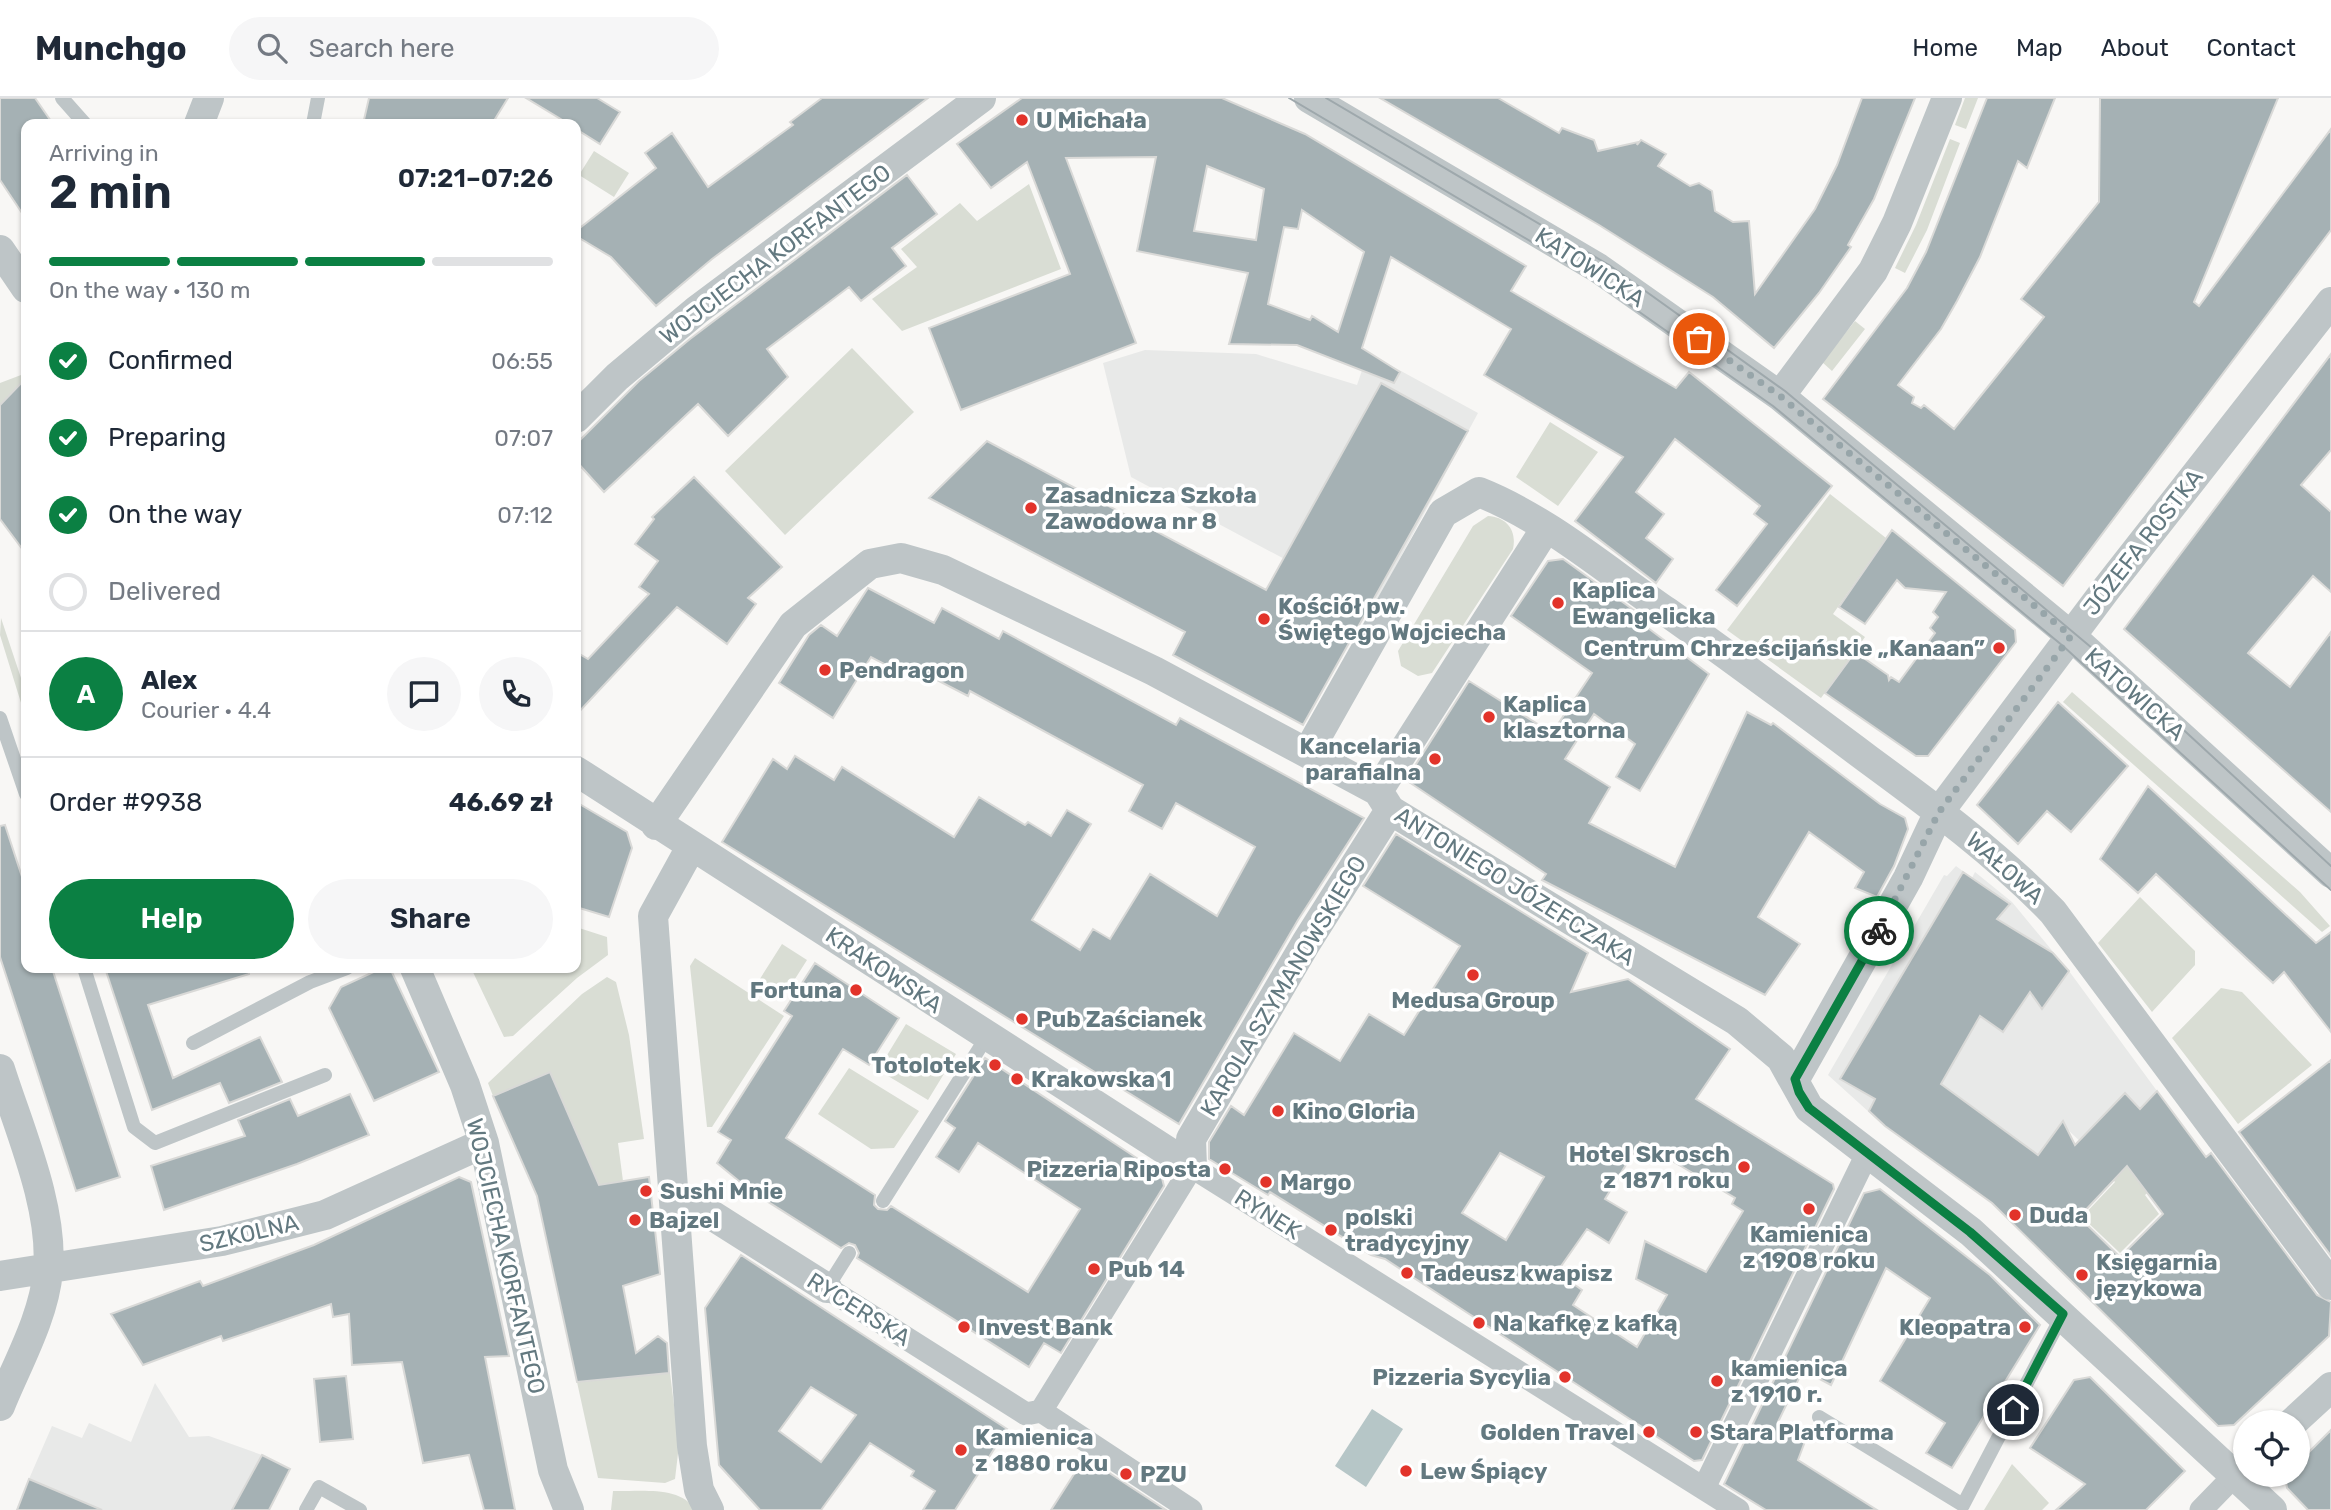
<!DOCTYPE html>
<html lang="en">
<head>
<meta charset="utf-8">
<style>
	:root { --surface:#fff; --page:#f6f6f7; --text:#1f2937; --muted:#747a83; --line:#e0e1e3; --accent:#0b8043 }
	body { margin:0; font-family:Rubik,sans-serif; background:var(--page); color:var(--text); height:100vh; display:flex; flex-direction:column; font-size:26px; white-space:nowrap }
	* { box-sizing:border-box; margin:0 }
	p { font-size:23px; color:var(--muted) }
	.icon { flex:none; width:38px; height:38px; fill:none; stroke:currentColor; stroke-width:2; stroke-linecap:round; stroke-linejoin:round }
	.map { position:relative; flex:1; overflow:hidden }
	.panel { position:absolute; left:21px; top:21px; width:560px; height:854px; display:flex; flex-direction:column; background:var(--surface); border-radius:14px; box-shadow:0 2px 5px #0004 }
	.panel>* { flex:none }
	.buttons { position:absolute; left:2233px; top:1312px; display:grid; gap:14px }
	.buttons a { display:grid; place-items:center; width:77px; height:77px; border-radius:50%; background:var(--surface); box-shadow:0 2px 5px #0004; font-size:35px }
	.pin { position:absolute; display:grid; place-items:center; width:60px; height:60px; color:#fff; margin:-30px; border:4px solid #fff; border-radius:50%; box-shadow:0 2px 7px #0007 }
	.courier { position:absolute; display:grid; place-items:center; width:70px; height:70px; margin:-35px; border:5px solid #0b8043; border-radius:50%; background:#fff; color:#222; box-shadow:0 2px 9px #0007 }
	.overview em { font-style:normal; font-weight:600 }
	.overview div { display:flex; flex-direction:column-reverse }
	.overview { display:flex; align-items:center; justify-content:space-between; height:119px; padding:0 28px }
	h1 { font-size:46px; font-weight:600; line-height:52px }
	.bar { display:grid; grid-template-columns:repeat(4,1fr); gap:10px 7px; align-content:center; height:84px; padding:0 28px }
	.bar i { height:9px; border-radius:5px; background:var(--line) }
	.bar .active { background:var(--accent) }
	.bar p { grid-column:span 4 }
	.line { display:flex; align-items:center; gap:18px; padding:0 28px; border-top:2px solid var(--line) }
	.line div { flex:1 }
	.round { display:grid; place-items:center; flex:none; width:74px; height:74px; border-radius:37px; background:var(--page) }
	ol { padding:0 28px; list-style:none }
	li { display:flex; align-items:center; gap:21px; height:77px }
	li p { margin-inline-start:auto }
	li .icon { padding:7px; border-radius:50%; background:var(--accent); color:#fff; stroke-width:4 }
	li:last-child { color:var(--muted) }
	li i { width:38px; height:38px; border:4px solid var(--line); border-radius:50% }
	.primary-button { display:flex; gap:14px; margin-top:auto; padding:14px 28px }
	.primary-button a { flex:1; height:80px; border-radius:42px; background:var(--accent); color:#fff; font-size:28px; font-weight:600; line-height:80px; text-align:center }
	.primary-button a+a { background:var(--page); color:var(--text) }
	header { display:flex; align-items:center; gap:42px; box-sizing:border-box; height:98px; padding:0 35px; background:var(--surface); border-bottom:2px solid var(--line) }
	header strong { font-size:33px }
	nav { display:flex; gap:38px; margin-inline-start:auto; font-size:24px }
	.search { width:490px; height:63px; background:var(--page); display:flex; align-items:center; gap:18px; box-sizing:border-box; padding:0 24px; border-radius:38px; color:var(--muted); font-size:26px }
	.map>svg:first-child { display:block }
</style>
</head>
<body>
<header>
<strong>Munchgo</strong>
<div class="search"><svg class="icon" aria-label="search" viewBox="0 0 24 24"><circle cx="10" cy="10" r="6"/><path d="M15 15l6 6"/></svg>Search here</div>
<nav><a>Home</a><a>Map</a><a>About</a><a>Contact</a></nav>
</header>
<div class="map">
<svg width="2331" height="1412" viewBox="0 0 2331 1412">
	<rect width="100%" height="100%" fill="#f8f7f5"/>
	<path fill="#e8e9e8" d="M1145,252L1256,256L1357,287L1368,255L1478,315L1374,509L1131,379L1103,265Z
		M1956,768L1972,780L1975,774L2012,804L2069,873L2157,993L2140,1011L2084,1047L2067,1031L2056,1033L2038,1057L1961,1000L1938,990L1955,902L1881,1025L1828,977L1944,777L1947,778Z
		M155,1285L189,1339L209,1338L262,1357L232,1412H56L29,1381L52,1328L82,1340L89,1325L131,1344Z"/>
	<path fill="#d9ddd4" d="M1965,0H1978L1966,31L1955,27Z
		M1950,41L1960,45L1927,132L1905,175L1895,170L1916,127Z
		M594,53L629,75L614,99L579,77Z
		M1029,86L1061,171L902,233L872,201L917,169L901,151L960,105L977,123Z
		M1855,223L1865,231L1832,273L1822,264Z
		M852,250L914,314L785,437L725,373Z
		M21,277L26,280L0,307V285Z
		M1550,324L1598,354L1558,408L1516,379Z
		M1830,396L1886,440L1833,516L1865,539L1821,600L1727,532Z
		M1488,418C1507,419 1517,433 1513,451L1432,575L1418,578L1401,568L1398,553L1473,428Z
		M1,520L26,595V621L0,537Z
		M2072,594L2300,794L2330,828L2322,834L2063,604Z
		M2140,799L2195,853V867L2152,914L2098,845Z
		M576,829L607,839L608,857L577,880L513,938L504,939L471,870H576Z
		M782,846L807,862L781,903L756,887Z
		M695,860L784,918L712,1029H707L690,868Z
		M607,879L616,884L629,937L644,1041L618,1045L623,1083L599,1088L550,975L493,998L488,985L582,896Z
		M2221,890L2242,894L2312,967L2238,1026L2172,940Z
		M906,926L956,956L928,1002L878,972Z
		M849,970L919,1013L894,1050L871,1051L818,1016Z
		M2118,1039L2155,1088L2145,1097L2159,1116L2120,1155L2082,1119L2115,1084L2095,1063Z
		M670,1275L679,1347L675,1381L665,1385L598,1380L577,1284Z
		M2012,1366L2049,1405L2042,1412H1984Z
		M613,1393C637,1394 681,1387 695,1412H611Z"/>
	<path fill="#b6c6c7" d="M1372,1311L1403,1331L1366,1389L1335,1368Z"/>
	<path fill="#a5b1b4" stroke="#d9d9d7" stroke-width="2" fill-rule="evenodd" d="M0,0H35L53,26H26V121L0,82Z
		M369,0H508L492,26H363Z
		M526,0H597L620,14L600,46L576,31V26H569Z
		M822,0H928L712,161L656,208L611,159L576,138V133L656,70L645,55L672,35L708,89L793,27L790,24Z
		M1022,0H1222L1305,36L1526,168L1511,193L1676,290L1689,274L1832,388L1737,508L1716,492L1767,426L1754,416L1760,408L1675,341L1636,394L1664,416L1646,440L1673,461L1656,485L1575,423L1623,359L1484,277L1511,231L1391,159L1362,250L1400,274L1394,285L1297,247L1229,246L1248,175L1137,153L1156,59L1066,60L1136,245L961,312L929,230L1070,176L1027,64L991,90L957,46ZM1207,68L1264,91L1256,142L1194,133ZM1302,112L1364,154L1338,234L1312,218L1310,222L1268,206L1284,129L1298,131Z
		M1380,0H1498L1559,35L1562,30L1594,42L1598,53L1638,44L1637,47L1641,42L1666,56L1658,68L1690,88L1699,85L1712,93L1715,113L1733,124L1749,123L1755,196L1815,111L1837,67L1862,0H1915L1874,101L1848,147L1851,149L1819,195L1774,250L1713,199L1599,127Z
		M1987,0H2055L2027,70L2018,63L1980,159L1957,203L1941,231L1898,287L1914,299L1912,305L1921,310L1924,307L1954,331L2044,219L2021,201L2099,104L2100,0H2278L2194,204L2199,208L2331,31V132L2063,488L1823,301L1907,190L1926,154Z
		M907,77L937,116L892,150L906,168L861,203L849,189L767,251L788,279L728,338L698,306L604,394L576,363V346L639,283L690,241Z
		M2331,256V352L2301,387L2331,414V494L2313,478L2248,555L2290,589L2331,534V714L2124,531Z
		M26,280V456L0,421V307Z
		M1381,285L1468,333L1303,627L1173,557L1185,534L929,400L987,343L1266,492Z
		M694,379L782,469L748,500L756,506L727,546L677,509L576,617V554L588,561L649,496L639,489L658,463L635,446L654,421L652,419Z
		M1892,432L2015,532L2016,544L1928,658H1916L1825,595L1855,554L1888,577L1889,582L1891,579L1899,584L1935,535L1930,530L1938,519L1933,514L1946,494L1905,490L1897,482L1865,526L1839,509Z
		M1563,461L1635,513L1650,526L1648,530L1709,576L1640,693L1616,679L1635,646L1594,616L1565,661L1610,689L1589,725L1675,769L1747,614L1771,627L1773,625L1880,706L1905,720L1908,731L1894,768L1877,799L1855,790L1864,774L1809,734L1758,819L1800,846L1765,897L1542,782L1546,776L1406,682L1469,583L1552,635L1592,575L1511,518L1548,463Z
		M868,490L934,525L942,510L999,541L1003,533L1176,627L1180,620L1364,720L1298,822L1179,1026L722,744L773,661L787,671L795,658L834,682L842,669L954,739L979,699L1025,727L1028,724L1051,738L1067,712L1091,726L1032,822L1080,852L1093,831L1110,841L1150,776L1217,818L1255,749L1176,705L1162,731L1129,713L1143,687L970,593L968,598L910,568L905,577L871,559L833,620L779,585L809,537L821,527L837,538Z
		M2058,604L2128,668L2071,734L2047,713L2018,746L1977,707Z
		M2148,688L2316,845L2331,834V934L2284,874L2273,885L2156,776L2138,795L2100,761Z
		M576,704L627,734L632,750L609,819L576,809Z
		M5,727L26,791V870H52L120,1079L76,1093L0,859V728Z
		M1396,736L1588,855L1571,894L1628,881L1730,951L1696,1001L1833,1086L1834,1091L1702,1362L1694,1363L1385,1161L1371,1157L1270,1094L1268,1097L1209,1061V1044L1231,1008L1244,1017L1294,935L1340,963L1369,916L1404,937L1460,848L1363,788ZM1640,1044L1735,1100L1732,1106L1743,1113L1706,1174L1645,1143L1636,1181L1667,1197L1637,1249L1573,1207L1582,1192L1557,1174L1587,1131L1609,1145L1627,1114L1605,1101ZM1500,1055L1544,1079L1506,1142L1462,1115Z
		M1963,774L2010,806L1997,821L2053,855L2069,873L2042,911L2030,894L2003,934L1980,918L1941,986L2038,1057L2063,1023L2075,1047L2125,995L2140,1011L2157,993L2206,1059L2211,1055L2317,1197L2331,1204L2329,1238L2234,1327L2218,1328L1992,1105L1885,1028L1869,1013L1875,1001L1840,981ZM2127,1068L2163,1116L2120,1159L2079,1119Z
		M815,865L899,920L869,967L843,951L786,1040L875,1097L874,1107L878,1111L887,1112L891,1108L1028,1194L1080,1111L978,1045L959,1074L936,1059L955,1030L945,1023L985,960L1161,1076L1164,1088L1061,1255L1044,1245L1029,1269L857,1160L859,1155L855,1147L849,1145L841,1150L751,1093L717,1065L731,1042L718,1034L792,918L784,913Z
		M105,870H248L249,876L148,907L173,980L260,939L282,984L229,1005L220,985L152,1012Z
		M382,870H390L439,974L374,1003L329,910L341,889Z
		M2331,962V1158L2239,1034Z
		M550,974L599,1087L649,1079L660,1176L623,1188L636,1255L658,1238L667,1245L669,1275L577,1284L537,1098L493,998Z
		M350,996L369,1037L297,1066L164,1112L151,1068L245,1038L238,1022L290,1001L298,1018Z
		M459,1079L471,1084L509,1258L485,1259L515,1412H484L469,1357L423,1365L402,1264L352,1267L349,1216L333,1219L331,1206L223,1243L221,1238L143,1267L111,1216L200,1183L203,1188L314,1147Z
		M1880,1091L1990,1177L2040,1227L1952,1370L1926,1355L1945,1325L1880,1283L1930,1200L1886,1170L1831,1287L1803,1272L1778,1324L1807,1338L1798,1362L1877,1412H1766L1724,1386L1864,1095Z
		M741,1157L1007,1331L955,1412H923L935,1393L911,1378L914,1373L870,1345L821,1412H760L719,1367L705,1210ZM811,1289L856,1317L821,1364L779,1333Z
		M346,1278L353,1341L320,1344L314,1281Z
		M2090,1279L2185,1373L2146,1412H2056L2085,1386L2030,1350L2074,1282Z
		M2331,1332V1412H2308L2287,1390L2285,1378L2298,1377V1365Z
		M262,1357L290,1371L269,1412H232Z
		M1085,1359L1166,1412H1051Z
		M29,1381L102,1412H17Z"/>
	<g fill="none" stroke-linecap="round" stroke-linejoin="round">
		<path stroke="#bec5c7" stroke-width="14" d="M62,0L85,26
			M313,26L318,0
			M0,620L26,696
			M84,870L134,1029L155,1045L325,977
			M193,945L310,884L347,870
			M883,1103L986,940
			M827,1190L849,1155
			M1819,1319L1963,1407L2063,1216
			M306,1412L319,1389L360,1412"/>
		<path stroke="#bec5c7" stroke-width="23" d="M827,1190L1026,1316L1041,1313
			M1041,1313L1192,1069L1738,1412
			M1041,1313L1191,1412
			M1704,1390L1867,1056
			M2201,1412L2236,1376"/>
		<path stroke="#bec5c7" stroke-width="30" d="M1309,0L1598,170L1780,298L2071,538L2331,775
			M199,26L209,0
			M0,152L26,190
			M1780,298L1873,173L1897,125L1947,0
			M576,320L617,279L697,212L981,0
			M1308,654L1443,415L1479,394C1547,421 1607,473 1667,514C1735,562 1802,612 1869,662C1933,709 1997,756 2053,814L2331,1187
			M576,673L1192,1069
			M1378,693L1546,430
			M656,727L793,527L870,466L901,460L943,472L1154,573L1378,693L1390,712L1737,923L1781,960L1809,1010L1971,1134L2272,1412
			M691,749L653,818L692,1348L699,1392L709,1412
			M415,870L465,987L484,1045L553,1372L569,1412
			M0,971C19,1031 54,1110 48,1173C44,1219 17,1266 0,1308
			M1795,981L1908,780L1939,714L2107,490L2331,204
			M1192,1069L1191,1041L1306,845L1390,712
			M677,1104L710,1116L827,1190
			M0,1178L222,1143L325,1117L484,1045
			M2292,1325L2331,1289"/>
		<path stroke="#9ea8ac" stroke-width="2" d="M1289,0L1584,175L1773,308L2063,548L2331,792
			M1326,0L1609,167L1785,293L2123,576L2331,768"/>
	</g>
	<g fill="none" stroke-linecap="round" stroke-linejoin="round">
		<path stroke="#97a5a9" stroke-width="7" stroke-dasharray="0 12.6" d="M1699,241L1780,298L2071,538L1939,714L1879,833"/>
		<path stroke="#0b8043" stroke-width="9" d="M1879,833L1795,981L1799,994L1809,1010L1970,1134L2063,1216L2013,1312"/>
	</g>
	<g fill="#e2332a" stroke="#fff" stroke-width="2.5">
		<circle cx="1022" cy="22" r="7"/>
		<circle cx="1031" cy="410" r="7"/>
		<circle cx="1558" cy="505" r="7"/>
		<circle cx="1264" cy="521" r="7"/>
		<circle cx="1999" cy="550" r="7"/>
		<circle cx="825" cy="572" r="7"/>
		<circle cx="1489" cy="619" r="7"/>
		<circle cx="1435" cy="661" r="7"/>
		<circle cx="1473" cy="877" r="7"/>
		<circle cx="856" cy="892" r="7"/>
		<circle cx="1022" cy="921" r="7"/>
		<circle cx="995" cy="967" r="7"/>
		<circle cx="1017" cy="981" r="7"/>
		<circle cx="1278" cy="1013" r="7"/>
		<circle cx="1744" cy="1069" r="7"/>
		<circle cx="1225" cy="1071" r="7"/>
		<circle cx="1266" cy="1084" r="7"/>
		<circle cx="646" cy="1093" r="7"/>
		<circle cx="1809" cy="1111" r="7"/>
		<circle cx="2015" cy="1117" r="7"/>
		<circle cx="635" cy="1122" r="7"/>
		<circle cx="1331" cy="1132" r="7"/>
		<circle cx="1094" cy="1171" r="7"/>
		<circle cx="1407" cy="1175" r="7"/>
		<circle cx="2082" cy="1177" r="7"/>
		<circle cx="1479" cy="1225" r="7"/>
		<circle cx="964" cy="1229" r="7"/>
		<circle cx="2025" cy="1229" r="7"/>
		<circle cx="1565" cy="1279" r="7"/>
		<circle cx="1717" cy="1283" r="7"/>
		<circle cx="1649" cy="1334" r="7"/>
		<circle cx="1696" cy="1334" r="7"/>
		<circle cx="961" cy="1352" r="7"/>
		<circle cx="1406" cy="1373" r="7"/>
		<circle cx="1126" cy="1376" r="7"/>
	</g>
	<g text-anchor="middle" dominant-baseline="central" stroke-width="7" stroke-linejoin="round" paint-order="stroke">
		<g font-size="23" font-weight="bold" fill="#637980" stroke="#fff" text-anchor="start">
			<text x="1036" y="22">U Michała</text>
			<text x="1045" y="397">Zasadnicza Szkoła<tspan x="1045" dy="26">Zawodowa nr 8</tspan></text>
			<text x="1572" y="492">Kaplica<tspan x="1572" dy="26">Ewangelicka</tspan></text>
			<text x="1278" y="508">Kościół pw.<tspan x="1278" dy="26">Świętego Wojciecha</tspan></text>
			<text x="1985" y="550" text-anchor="end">Centrum Chrześcijańskie „Kanaan”</text>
			<text x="839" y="572">Pendragon</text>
			<text x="1503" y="606">Kaplica<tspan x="1503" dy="26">klasztorna</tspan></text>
			<text x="1421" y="648" text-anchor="end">Kancelaria<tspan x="1421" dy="26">parafialna</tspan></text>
			<text x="842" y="892" text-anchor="end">Fortuna</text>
			<text x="1473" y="902" text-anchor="middle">Medusa Group</text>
			<text x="1036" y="921">Pub Zaścianek</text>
			<text x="981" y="967" text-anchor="end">Totolotek</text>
			<text x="1031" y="981">Krakowska 1</text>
			<text x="1292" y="1013">Kino Gloria</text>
			<text x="1730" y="1056" text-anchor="end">Hotel Skrosch<tspan x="1730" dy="26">z 1871 roku</tspan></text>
			<text x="1211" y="1071" text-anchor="end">Pizzeria Riposta</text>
			<text x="1280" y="1084">Margo</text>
			<text x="660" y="1093">Sushi Mnie</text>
			<text x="2029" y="1117">Duda</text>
			<text x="1345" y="1119">polski<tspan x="1345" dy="26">tradycyjny</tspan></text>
			<text x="649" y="1122">Bajzel</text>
			<text x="1809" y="1136" text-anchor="middle">Kamienica<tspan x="1809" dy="26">z 1908 roku</tspan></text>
			<text x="2096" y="1164">Księgarnia<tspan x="2096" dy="26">językowa</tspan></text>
			<text x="1108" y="1171">Pub 14</text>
			<text x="1421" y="1175">Tadeusz kwapisz</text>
			<text x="1493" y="1225">Na kafkę z kafką</text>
			<text x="978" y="1229">Invest Bank</text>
			<text x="2011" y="1229" text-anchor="end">Kleopatra</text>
			<text x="1731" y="1270">kamienica<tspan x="1731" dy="26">z 1910 r.</tspan></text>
			<text x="1551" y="1279" text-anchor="end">Pizzeria Sycylia</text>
			<text x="1635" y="1334" text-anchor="end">Golden Travel</text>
			<text x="1710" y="1334">Stara Platforma</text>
			<text x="975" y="1339">Kamienica<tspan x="975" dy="26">z 1880 roku</tspan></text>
			<text x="1420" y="1373">Lew Śpiący</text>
			<text x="1140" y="1376">PZU</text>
		</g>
		<g font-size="23" fill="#637980" stroke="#fff">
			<text transform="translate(775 156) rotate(-37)">WOJCIECHA KORFANTEGO</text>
			<text transform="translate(1590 169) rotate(33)">KATOWICKA</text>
			<text transform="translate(2143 444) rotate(-52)">JÓZEFA ROSTKA</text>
			<text transform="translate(2135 596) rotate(42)">KATOWICKA</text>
			<text transform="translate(2005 770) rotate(42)">WAŁOWA</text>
			<text transform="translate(1515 788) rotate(32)">ANTONIEGO JÓZEFCZAKA</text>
			<text transform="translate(884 872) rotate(34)">KRAKOWSKA</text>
			<text transform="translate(1283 888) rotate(-59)">KAROLA SZYMANOWSKIEGO</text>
			<text transform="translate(1268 1116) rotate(32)">RYNEK</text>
			<text transform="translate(249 1135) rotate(-13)">SZKOLNA</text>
			<text transform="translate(506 1158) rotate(77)">WOJCIECHA KORFANTEGO</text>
			<text transform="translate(859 1211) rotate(32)">RYCERSKA</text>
		</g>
	</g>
</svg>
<div class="buttons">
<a><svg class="icon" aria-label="locate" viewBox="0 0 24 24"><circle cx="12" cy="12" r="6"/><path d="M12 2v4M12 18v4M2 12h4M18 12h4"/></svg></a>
</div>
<div class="pin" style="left:1699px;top:241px;background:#ea580c"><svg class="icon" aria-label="bag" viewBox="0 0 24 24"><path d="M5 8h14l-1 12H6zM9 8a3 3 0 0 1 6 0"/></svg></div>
<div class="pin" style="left:2013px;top:1312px;background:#1f2937"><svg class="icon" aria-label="home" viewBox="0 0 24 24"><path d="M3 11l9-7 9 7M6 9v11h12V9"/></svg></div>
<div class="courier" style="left:1879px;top:833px"><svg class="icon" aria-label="bike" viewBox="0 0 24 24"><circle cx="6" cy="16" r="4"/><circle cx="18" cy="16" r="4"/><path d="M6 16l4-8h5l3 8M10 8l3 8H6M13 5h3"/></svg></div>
<section class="panel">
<div class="overview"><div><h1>2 min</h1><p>Arriving in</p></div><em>07:21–07:26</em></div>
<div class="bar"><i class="active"></i><i class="active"></i><i class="active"></i><i></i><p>On the way · 130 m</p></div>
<ol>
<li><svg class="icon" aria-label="check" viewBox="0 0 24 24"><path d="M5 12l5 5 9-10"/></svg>Confirmed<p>06:55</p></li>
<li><svg class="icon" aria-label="check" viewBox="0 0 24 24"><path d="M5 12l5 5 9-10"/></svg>Preparing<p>07:07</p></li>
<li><svg class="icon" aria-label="check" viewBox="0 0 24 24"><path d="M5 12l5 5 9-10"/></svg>On the way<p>07:12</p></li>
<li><i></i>Delivered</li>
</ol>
<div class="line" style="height:126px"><b class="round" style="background:var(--accent);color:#fff">A</b><div><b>Alex</b><p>Courier · 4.4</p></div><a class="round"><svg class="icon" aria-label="chat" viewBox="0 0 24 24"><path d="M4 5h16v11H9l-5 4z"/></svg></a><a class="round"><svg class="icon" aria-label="phone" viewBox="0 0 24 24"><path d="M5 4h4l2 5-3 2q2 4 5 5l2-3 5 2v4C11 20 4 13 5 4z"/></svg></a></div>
<div class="line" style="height:91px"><div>Order #9938</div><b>46.69 zł</b></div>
<div class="primary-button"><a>Help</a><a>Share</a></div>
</section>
</div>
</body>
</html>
